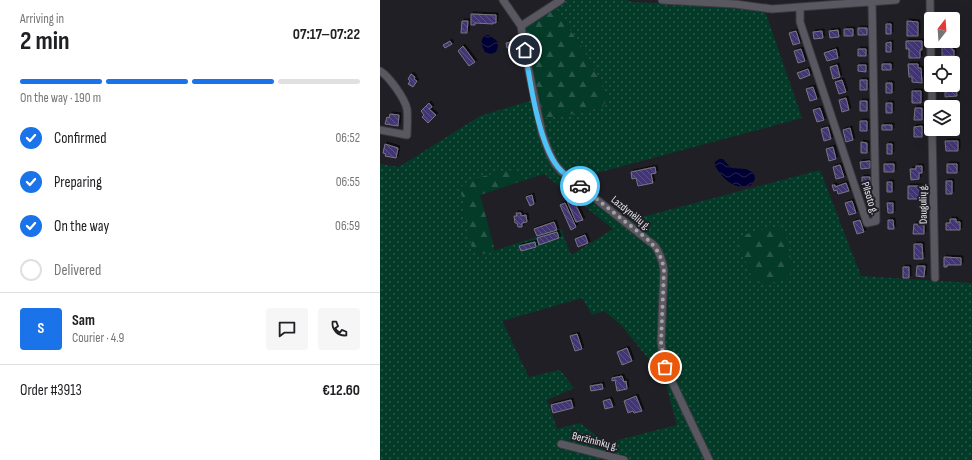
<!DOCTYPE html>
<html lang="en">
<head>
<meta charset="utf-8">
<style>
	:root { --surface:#fff; --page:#f6f6f6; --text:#202124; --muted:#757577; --line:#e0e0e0; --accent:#1a73e8 }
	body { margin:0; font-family:"Sofia Sans Condensed",sans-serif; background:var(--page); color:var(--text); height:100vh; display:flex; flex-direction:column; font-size:15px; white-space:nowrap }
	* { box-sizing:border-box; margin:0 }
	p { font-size:13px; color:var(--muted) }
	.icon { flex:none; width:22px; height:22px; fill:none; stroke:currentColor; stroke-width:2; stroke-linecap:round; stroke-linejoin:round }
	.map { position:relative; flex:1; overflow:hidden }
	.sheet { display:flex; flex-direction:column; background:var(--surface); width:380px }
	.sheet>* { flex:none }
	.needle { width:26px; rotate:17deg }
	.fabs { position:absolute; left:544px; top:12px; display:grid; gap:8px }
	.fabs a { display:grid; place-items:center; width:36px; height:36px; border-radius:4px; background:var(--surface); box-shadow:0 4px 16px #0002; font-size:20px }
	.pin { position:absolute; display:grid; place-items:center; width:34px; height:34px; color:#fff; margin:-17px; border:2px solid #fff; border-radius:50%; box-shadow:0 1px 4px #0007 }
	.courier { position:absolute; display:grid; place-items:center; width:40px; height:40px; margin:-20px; border:3px solid #4fc3f7; border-radius:50%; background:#fff; color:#222; box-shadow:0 1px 5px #0007 }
	.headline em { font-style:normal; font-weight:700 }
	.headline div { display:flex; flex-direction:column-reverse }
	.headline { display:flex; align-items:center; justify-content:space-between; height:68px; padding:0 20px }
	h1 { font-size:26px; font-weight:700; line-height:30px }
	.bar { display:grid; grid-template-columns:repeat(4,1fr); gap:6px 4px; align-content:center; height:48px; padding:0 20px }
	.bar i { height:5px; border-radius:3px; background:var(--line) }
	.bar .current { background:var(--accent) }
	.bar p { grid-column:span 4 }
	.line { display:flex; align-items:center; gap:10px; padding:0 20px; border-top:1px solid var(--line) }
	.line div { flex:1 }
	.round { display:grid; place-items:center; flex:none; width:42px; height:42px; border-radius:4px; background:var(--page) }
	ol { padding:0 20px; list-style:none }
	li { display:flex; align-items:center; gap:12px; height:44px }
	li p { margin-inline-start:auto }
	li .icon { padding:4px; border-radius:50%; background:var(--accent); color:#fff; stroke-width:4 }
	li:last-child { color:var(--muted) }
	li i { width:22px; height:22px; border:2px solid var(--line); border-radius:50% }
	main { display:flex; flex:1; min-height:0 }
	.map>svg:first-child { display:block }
</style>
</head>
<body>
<main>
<section class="sheet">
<div class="headline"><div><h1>2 min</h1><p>Arriving in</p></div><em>07:17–07:22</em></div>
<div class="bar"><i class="current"></i><i class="current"></i><i class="current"></i><i></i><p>On the way · 190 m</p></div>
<ol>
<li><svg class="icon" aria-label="check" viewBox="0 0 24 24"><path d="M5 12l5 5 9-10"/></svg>Confirmed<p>06:52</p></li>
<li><svg class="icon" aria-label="check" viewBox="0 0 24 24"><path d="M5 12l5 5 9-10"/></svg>Preparing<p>06:55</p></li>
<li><svg class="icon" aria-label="check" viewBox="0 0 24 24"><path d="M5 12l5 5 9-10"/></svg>On the way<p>06:59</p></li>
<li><i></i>Delivered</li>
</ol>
<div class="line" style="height:72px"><b class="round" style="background:var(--accent);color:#fff">S</b><div><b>Sam</b><p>Courier · 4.9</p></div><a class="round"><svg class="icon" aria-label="chat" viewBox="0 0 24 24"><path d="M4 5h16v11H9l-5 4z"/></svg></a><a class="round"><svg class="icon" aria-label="phone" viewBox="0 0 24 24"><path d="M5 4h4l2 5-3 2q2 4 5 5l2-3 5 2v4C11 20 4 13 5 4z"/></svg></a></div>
<div class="line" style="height:52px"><div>Order #3913</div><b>€12.60</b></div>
</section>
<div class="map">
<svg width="592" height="460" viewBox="0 0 592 460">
	<defs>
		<pattern id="grass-dots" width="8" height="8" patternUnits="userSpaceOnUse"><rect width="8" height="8" fill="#033b28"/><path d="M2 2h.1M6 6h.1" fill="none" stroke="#285747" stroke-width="1.8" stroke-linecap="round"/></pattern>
		<pattern id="forest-firs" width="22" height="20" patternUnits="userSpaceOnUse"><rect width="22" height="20" fill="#033b28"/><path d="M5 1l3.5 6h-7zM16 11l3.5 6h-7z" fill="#285747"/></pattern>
		<pattern id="water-waves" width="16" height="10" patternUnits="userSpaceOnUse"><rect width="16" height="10" fill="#000034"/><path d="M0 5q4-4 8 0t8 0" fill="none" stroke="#252552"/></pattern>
		<pattern id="building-back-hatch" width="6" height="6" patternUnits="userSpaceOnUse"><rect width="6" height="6" fill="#433476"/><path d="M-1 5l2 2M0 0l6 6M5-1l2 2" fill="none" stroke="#5e518a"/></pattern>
		<filter id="shadow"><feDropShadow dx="2" dy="-2" stdDeviation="0" flood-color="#0009"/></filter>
	</defs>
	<rect width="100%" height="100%" fill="#201f26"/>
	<path fill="url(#grass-dots)" fill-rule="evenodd" d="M187,0H247L251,2L336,5L385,11L422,118L194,179C173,162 168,143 161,118L188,115L222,107L227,100V95L204,51L179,14L176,7Z
		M152,100L164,147L185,179L273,250L279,256L282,276L279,342L282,368L326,460H0V164L19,167L100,116ZM164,174L233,229L191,255L181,229L101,255L98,254L90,180L139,175L142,181ZM202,298L212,315L224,311L241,325L284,378L297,425L226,443L200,423L177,429L167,400L194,388L180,370L149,377L122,321Z
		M440,170L481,276L592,283V208V460H331L290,371C279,338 285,296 285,262L247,221Z"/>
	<path fill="url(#forest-firs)" d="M176,7L179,14L204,51L227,95V100L222,107L188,115L161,118L144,30L145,27Z
		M126,170C135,171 139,173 142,181L100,195L115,251C106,253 98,258 92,249L81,192V187L90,180Z
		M391,227C397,228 404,231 406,237C408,243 412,266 411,272C410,275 408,278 405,280L382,284L372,278L359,244L361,236Z"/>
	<path fill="url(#water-waves)" d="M106,35H109L117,41L118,46L116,52L111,54L105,52C102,46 99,39 106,35Z
		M339,159H343L351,168L366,169L374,173L375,179L371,185C354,191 343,179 335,166V162Z"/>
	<path fill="url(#building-back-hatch)" stroke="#78777f" filter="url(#shadow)" d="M91,14L116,15V23H113V24L95,23V25H91Z
		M82,21H88L87,33H81Z
		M527,21L538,22V36H527Z
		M506,24H511V34H506Z
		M478,28H487V35H478Z
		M464,29H473V36H464Z
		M458,30L459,37L450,38L449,31Z
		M416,31L420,43L413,45L409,33Z
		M442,31L443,38L434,39L433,32Z
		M70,41L72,44L65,48L63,45Z
		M135,41L137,46L127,48L126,43Z
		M526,41H542V50H540V58H529V49H526Z
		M511,42V52H506V43Z
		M83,46L95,62L89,66L78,51Z
		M562,47H572V50H574V56H562Z
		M421,49L425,61L418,63L414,51Z
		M456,49L458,58L447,61L444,53Z
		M478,49H486V56H478Z
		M502,64H511V70H502Z
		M528,64H538V68H541L542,83L532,82V77H529Z
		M457,65L460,77L453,79L450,67Z
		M478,65H486V72L478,71Z
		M428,69L430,75L420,79L417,73Z
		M31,74L35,77L34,79L37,81L33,87L28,84L30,81L28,79Z
		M462,80L466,92L459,94L455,82Z
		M480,80H487V90H480Z
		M576,82L577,96L565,97V85H573V83Z
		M506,83H512V93H506Z
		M433,87L437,99L430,101L426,89Z
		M532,91H541V103H532Z
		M466,98L469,110L462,112L459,100Z
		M480,101H487V111H480Z
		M566,102H577V114H573V107H565Z
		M49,103L52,107L49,109L56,115L48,123L42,117L44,115L41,111Z
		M506,103H512V113H506Z
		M440,108L444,120L437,122L433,110Z
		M535,108H542V120H534Z
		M10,114L19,115L18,126L5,124L7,117L9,118Z
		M480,121H487V131H480Z
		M502,125H512V130H502Z
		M542,126V137H534V127Z
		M573,126H576V133L565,134V129H573Z
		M448,127L451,139L444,141L441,129Z
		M470,128L473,140L466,142L463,130Z
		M565,141H578V151H566Z
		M481,142L487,143V153H481Z
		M5,144L18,148L16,158L5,156L6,154L3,153Z
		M507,144H512V154H507Z
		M453,147L456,159L449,161L446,149Z
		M490,161V168L481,169L480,162Z
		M504,164H514V172H504Z
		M567,164H577V173H567Z
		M460,165L464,177L456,179L453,167Z
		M536,166H542V173H539V179L531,180L530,169H536Z
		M275,167L276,173L271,174L273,183L258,186L256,178L252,179L251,172Z
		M482,177H490V184H482Z
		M566,181H572V194H566Z
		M507,182H512V192H507Z
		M466,183L469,191L458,194L457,190L454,191L452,185H455V187Z
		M528,186H543V199H528Z
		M152,195L154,204L150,206L146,197Z
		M193,199L203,220L196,222L187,201Z
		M472,201L476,213L469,215L465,203Z
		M185,203L196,227L191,230L180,205Z
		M507,203H513V213H508Z
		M136,213H141V216L146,215L147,222L142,223V227H138L137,223H135L134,216H137Z
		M570,219H576V222H580V230H566V223H570Z
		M480,220L484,232L477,234L473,222Z
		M508,220H513L514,229H508Z
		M174,222L177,230L157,236L154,229Z
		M534,224L544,225V234H533Z
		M177,232L179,238L159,245L157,238Z
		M205,235L208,243L198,247L195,239Z
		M155,242L156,247L141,251L139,246Z
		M534,244H542L543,259H534Z
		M564,257L581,258V265H567V267H564Z
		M537,266H545L544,277L536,276Z
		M523,267H529V278H523Z
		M197,334L202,349L195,351L190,336Z
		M247,348L252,361L242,365L237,352Z
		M242,376L244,382L246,381L247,389L237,391L235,380L232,381V378Z
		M222,384L223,389L211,391L210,386Z
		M256,396L262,411L254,413L253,411L248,413L244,401Z
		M230,399L233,407L225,409L223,401Z
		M191,400L193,408L173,413L171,405Z"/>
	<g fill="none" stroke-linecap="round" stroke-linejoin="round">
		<g stroke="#3b3a40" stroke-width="9">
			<path id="minor" d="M123,0L141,26L147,62L162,133L169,152L175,164L182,172L275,246C280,254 283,261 284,270L281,342L285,367L329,460
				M282,0L355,4L392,9L516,0
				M550,0L551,63
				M420,8V22L487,223L496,221L492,2
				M141,26L181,0
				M0,71C9,76 25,99 27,109C28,117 27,127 27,135L0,130
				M552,85V107
				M552,129L555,278
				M181,444L244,460"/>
		</g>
		<use href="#minor" stroke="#595860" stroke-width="7"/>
	</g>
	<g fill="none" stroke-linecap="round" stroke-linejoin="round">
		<path stroke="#a2a2a7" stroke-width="4" stroke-dasharray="0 7.2" d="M200,186L266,238C276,247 282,256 284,270L281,342L285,367"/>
		<path stroke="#4fc3f7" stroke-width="5" d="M145,50C150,82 158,137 175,163C181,173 191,179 200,186"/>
	</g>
	<g text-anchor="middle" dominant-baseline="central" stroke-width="4" stroke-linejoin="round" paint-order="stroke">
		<g font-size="11" fill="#e8e8ec" stroke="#201f26">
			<text transform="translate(490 198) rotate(72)">Pilsoto g.</text>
			<text transform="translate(543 204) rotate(-91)">Daugulių g.</text>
			<text transform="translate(251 213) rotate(39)">Lazdynėlių g.</text>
			<text transform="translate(215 441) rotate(14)">Beržininkų g.</text>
		</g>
	</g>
</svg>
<div class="fabs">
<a><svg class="needle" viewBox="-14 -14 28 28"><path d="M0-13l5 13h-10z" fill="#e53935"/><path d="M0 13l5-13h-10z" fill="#757577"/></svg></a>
<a><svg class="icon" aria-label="locate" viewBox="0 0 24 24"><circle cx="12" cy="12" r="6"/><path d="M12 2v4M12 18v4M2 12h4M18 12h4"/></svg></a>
<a><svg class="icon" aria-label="layers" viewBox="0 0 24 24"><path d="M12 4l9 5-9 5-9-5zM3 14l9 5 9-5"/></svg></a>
</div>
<div class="pin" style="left:285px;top:367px;background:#ea580c"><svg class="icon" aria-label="bag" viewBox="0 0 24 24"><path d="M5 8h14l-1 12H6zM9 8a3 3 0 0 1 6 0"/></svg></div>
<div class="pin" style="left:145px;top:50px;background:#1f2937"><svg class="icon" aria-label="home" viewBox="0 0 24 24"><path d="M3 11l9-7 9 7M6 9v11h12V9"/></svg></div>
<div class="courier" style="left:200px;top:186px"><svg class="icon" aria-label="car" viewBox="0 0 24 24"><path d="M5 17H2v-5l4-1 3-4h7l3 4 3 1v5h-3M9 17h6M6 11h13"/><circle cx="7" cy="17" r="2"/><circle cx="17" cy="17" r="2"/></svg></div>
</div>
</main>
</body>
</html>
